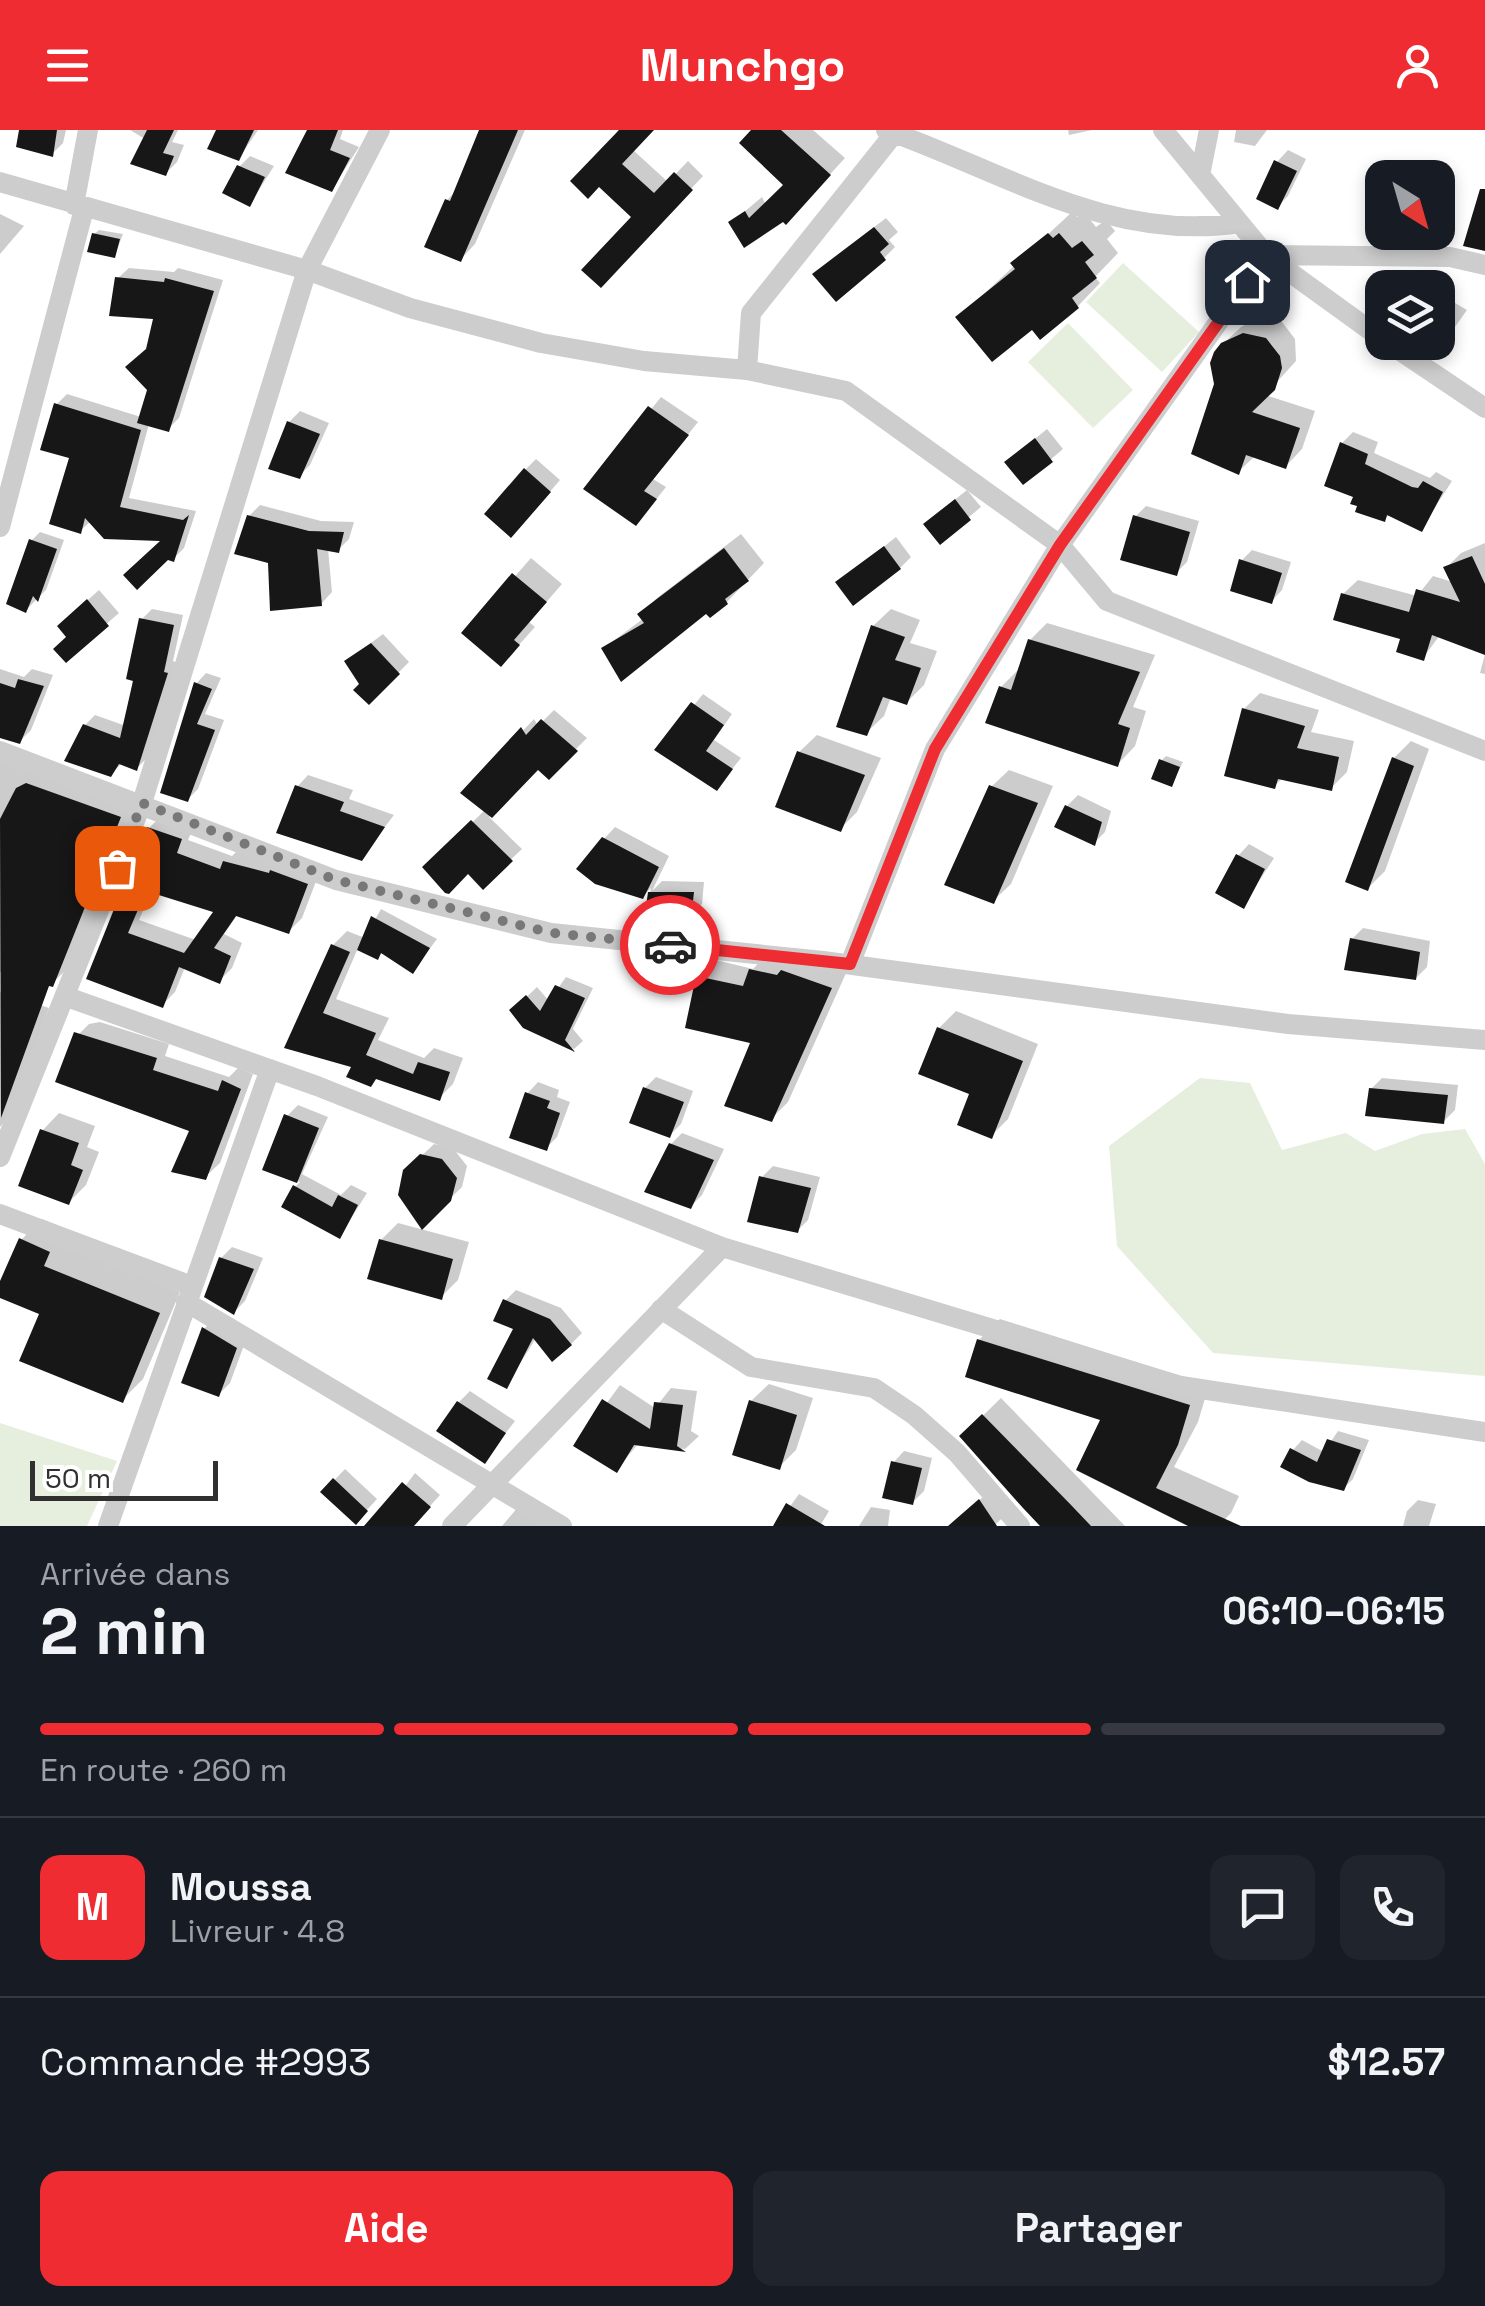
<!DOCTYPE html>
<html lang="fr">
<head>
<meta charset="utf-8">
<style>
	:root { --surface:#171b24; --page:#20242c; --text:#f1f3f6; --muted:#9ea1a6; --line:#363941; --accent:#ee2c32 }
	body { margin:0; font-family:"Space Grotesk",sans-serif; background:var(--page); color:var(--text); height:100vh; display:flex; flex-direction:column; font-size:38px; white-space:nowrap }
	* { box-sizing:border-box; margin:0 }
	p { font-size:32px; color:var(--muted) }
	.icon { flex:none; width:55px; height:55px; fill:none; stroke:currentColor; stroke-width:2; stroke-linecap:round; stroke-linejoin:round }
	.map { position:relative; height:1396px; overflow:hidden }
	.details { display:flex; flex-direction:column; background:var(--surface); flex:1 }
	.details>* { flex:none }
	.needle { width:65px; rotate:143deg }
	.fabs { position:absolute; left:1365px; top:30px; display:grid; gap:20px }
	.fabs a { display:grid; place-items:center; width:90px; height:90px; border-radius:20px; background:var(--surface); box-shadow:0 5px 15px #0003; font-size:50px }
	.scale { position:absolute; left:30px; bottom:25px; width:188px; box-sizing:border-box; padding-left:10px; border:5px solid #303030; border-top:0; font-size:28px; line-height:35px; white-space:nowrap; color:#303030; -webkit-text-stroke:8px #fff; paint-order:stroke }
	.pin { position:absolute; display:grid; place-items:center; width:85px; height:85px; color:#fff; margin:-42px; border-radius:20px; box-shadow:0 5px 15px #0006 }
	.courier { position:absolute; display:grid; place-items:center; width:100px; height:100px; margin:-50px; border:8px solid #ee2c32; border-radius:50%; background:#fff; color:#222; box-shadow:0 2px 12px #0007 }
	.overview em { font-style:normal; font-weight:700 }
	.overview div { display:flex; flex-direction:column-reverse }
	.overview { display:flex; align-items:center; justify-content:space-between; height:170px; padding:0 40px }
	h1 { font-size:65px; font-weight:700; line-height:75px }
	.bar { display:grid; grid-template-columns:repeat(4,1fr); gap:15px 10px; align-content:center; height:120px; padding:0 40px }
	.bar i { height:12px; border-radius:8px; background:var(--line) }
	.bar .active { background:var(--accent) }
	.bar p { grid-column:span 4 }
	.line { display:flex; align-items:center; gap:25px; padding:0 40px; border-top:2px solid var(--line) }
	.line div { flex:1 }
	.round { display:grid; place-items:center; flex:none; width:105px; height:105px; border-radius:20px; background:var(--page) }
	.button { display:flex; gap:20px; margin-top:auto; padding:20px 40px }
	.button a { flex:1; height:115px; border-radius:20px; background:var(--accent); color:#fff; font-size:40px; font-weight:700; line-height:115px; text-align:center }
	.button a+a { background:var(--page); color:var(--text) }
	header { display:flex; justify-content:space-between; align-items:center; height:130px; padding:0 40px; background:var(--accent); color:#fff; font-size:45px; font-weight:700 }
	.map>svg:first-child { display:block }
</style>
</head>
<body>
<header><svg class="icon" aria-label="menu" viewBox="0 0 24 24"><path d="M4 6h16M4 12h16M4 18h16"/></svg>Munchgo<svg class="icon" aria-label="person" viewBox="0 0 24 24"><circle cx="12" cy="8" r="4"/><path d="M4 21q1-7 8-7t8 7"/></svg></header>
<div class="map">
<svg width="1485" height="1396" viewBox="0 0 1485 1396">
	<rect width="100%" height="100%" fill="#fff"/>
	<path fill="#e6eede" d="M1123,133L1199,202L1162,242L1086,172Z
		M1068,193L1133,260L1093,298L1028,232Z
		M1200,948L1250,953L1282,1020L1346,1003L1375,1021L1422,1004L1465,999L1485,1034V1246L1213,1223L1117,1116L1109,1016Z
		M0,1293L117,1331L87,1396H0Z"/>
	<path fill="#0003" fill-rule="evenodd" d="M22,0H66L63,13L52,24Z
		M130,0H178L172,12L184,15L177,32L166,43L145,9Z
		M218,0H258L239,28Z
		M310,0H343L340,9L359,17L332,59Z
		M482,0H525L475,114L460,130L447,70L457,60Z
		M618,0H654L633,20L668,52L688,31L703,46L601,155L635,87L599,54Z
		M754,0H813L845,28L801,76L731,93L762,67L766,75L786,55Z
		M1068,0H1092L1069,5Z
		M1236,0H1267L1255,16L1234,12Z
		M1288,20L1306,29L1288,66L1277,77V32Z
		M250,26L274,36L250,74L239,37Z
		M1072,82L1077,87L1084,82L1096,97L1106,90L1115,101L1107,109L1118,123L1095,147L1100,153L1078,176L1033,196L959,187Z
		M0,84L24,96L0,124Z
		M886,88L898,102L889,110L895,117L884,128L826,134Z
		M99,100L123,104L115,125L94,104Z
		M129,138L174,142L178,138L223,150L179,288L168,299L149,294L129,368L196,381L184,418L173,429L165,409L91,391L80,401L73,326L57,274L67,264L141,287L149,259L148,219L156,186L117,149Z
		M1438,163L1467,180L1438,221L1424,212H1438Z
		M1261,187L1282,192L1295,209L1296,231L1265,265L1315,281L1302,319L1286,336L1255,326L1238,342L1216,254L1223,214L1241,197Z
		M661,267L698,292L653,349L666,357L647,381L587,359Z
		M300,281L329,293L310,335L299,346L289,292Z
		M1047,299L1063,319L1024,352L1019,322Z
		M1353,302L1378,312L1374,323L1430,348L1436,342L1452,351L1421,399L1390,384L1385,389L1360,374L1342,313Z
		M536,329L560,350L522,394L525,340Z
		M967,360L981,377L940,411L938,383Z
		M260,375L321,391L354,392L349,409L338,420L328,419L332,462L321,474L271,432L249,386Z
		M1146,376L1199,391L1187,432L1176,443L1135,387Z
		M40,402L64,410L46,460L26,480L31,411Z
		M741,404L764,433L727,472L604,518L644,488L641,484L657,468Z
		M896,407L911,427L900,438L839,452Z
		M1485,413V520L1440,505L1423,528L1403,507L1343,464L1358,450L1417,466L1433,446L1453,452L1446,438L1461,423Z
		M1252,420L1291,432L1282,460L1271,472L1241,431Z
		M531,428L562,454L529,492L535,497L518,516L465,503Z
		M99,460L119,483L66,529L71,485Z
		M152,479L183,485L173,531L177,533L147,628L137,638L122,633L111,644L85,595L95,585L126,596L142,489Z
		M891,479L920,490L910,513L937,521L924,555L907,572L891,567L884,586L866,603L873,496Z
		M1047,493L1155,525L1133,577L1146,581L1135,616L1118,634L1001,557L1018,540L1030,510Z
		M383,504L409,532L369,572L347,531Z
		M1485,524V544L1480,543Z
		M0,539L24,547L32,539L53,545L31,600L20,611L0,606Z
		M206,543L221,548L205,584L224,590L198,659L188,669L196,554Z
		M1260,563L1319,580L1311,602L1354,611L1347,642L1331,658L1283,648L1274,656L1244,579Z
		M703,564L732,584L714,610L741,628L717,658L658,620Z
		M554,580L587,608L549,646L538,637L489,687L522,719L483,756L468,741L426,737L485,680L464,663L534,589L538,596Z
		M817,605L881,628L857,682L840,699L799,622Z
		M1411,611L1429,619L1385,741L1368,758L1394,628Z
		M1166,626L1183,632L1172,654L1161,631Z
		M0,630L135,672L68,838L46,859L0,842Z
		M1009,640L1053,656L1011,754L993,771L991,657Z
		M308,645L353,660L349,669L394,685L361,728L297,657Z
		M1078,665L1111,681L1105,702L1094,713L1067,676Z
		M162,685L194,696L188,710L232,726L238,720L320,741L302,788L289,801L238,784L224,804L242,813L232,838L219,851L185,837L175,862L162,875L90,847L149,698ZM152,760L217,780L196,810L139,790Z
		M615,697L669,726L652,761L662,751L704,752L702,774L690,785L647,782L651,758L643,766L604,709Z
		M1249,714L1274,728L1243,776L1238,726Z
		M381,779L437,809L413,841L383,822L378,827L358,818L336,869L389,888L378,910L424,928L434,918L463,928L453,954L439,968L355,935L287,916L333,815L347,801L365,808Z
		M1363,798L1430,811L1427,837L1416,848L1352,809Z
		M768,823L847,841L788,972L771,989L753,911L699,847L716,830L753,839Z
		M566,847L593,858L573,899L583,911L574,919L525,896L513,880L537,857L549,871Z
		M0,862L49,878L8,988L0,997Z
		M956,881L1038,914L1008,989L991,1006L939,898Z
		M100,892L169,914L165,926L229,947L238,938L253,944L220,1033L205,1047L192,999L75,908L89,894Z
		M656,947L693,961L681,994L670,1005L645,958Z
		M1382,948L1458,955L1455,980L1444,991L1371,959Z
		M538,952L559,960L557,967L570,972L557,1007L546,1018L527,964Z
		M298,975L328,987L302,1044L341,1065L351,1055L367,1063L340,1106L295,1057L300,1052L265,1038L287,986Z
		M59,983L95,996L87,1017L99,1022L86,1055L69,1072L42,1001Z
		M682,1003L724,1019L702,1065L691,1076L671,1014Z
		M434,1014L453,1018L467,1036L462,1057L422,1096L413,1034Z
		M773,1036L820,1047L808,1090L797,1101L762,1047Z
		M42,1089L69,1100L63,1115L180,1162L143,1249L122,1270L42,1183L0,1165L21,1110Z
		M398,1093L469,1112L458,1150L441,1167L381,1110Z
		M232,1117L263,1128L245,1171L234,1182L221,1128Z
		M516,1160L561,1178L582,1203L571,1214L536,1208L506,1256L516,1198L505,1171Z
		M215,1188L247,1207L230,1253L219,1264L204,1199Z
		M1000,1189L1209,1255L1198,1292L1174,1337L1239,1366L1231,1383L1218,1396H1196L1079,1339L1103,1289L979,1210Z
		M769,1254L813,1268L796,1320L779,1337L751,1271Z
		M620,1255L655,1278L671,1258L697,1261L691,1301L699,1306L685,1319L639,1313L616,1340L576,1315Z
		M470,1261L515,1291L484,1331L459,1272Z
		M1001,1268L1125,1396H1046L962,1306Z
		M1338,1301L1369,1310L1353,1349L1343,1359L1293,1320L1302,1310L1324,1322Z
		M904,1321L932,1328L924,1361L912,1373L893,1333Z
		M345,1339L377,1369L356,1392L323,1362Z
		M415,1343L440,1365L412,1396H376Z
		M991,1360L1009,1381L994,1396H972L974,1375Z
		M799,1364L829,1381L820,1396H776Z
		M1418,1370L1436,1374L1429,1396H1403L1407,1381Z
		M518,1377L545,1396H502Z
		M871,1377L890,1380L888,1396H859Z"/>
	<path fill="#171717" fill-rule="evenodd" d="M19,0H57L53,27L16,17Z
		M147,0H174L163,23L174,26L166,46L130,34Z
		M216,0H254L239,31L207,19Z
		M307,0H338L330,20L350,28L332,62L285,43Z
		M479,0H518L461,132L424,117L445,69L450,71Z
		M619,0H654L622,34L654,63L674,42L693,60L601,158L581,140L631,87L599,57L588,69L570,51Z
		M751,0H781L831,45L786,95L783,92L744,118L728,92L745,81L749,88L783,55L739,13Z
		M1274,30L1297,41L1278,80L1256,69Z
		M237,35L265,47L250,77L222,63Z
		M1480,59H1485V121L1463,116Z
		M874,97L889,114L880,122L886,130L836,172L812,144Z
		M92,103L120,109L115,128L87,122Z
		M1048,103L1053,108L1059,103L1072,118L1082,111L1094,125L1085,132L1097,148L1072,168L1079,178L1040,210L1032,200L992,232L955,187L1015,139L1010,133Z
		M115,147L164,152L165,148L214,161L169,302L137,293L147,260L125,237L146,219L153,189L109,186Z
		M1243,203L1266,208L1280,226L1282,238L1275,260L1252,282L1300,298L1286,339L1246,325L1239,345L1191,324L1214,254L1210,233L1214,222L1221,213Z
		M54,273L141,300L120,377L183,390L189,385L174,432L168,430L137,460L123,445L160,411L104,409L85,388L81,404L49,394L69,328L40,320Z
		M648,276L689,305L644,361L657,369L636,396L583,359Z
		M287,291L320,304L300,349L268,339Z
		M1035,308L1053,332L1023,355L1004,332Z
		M1340,312L1368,324L1365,334L1412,357L1418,358L1423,351L1443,362L1422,402L1387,385L1385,392L1355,382L1357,376L1350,374L1353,367L1324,356Z
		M524,338L551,362L511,408L484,384Z
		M955,369L971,390L940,415L923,394Z
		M247,385L309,401L344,402L339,423L317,419L322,476L270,481L268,433L234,424Z
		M1133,385L1190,402L1177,446L1120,430Z
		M29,409L57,419L38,472L33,466L26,483L6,474Z
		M884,416L901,439L853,476L835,452Z
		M724,418L749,451L725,469L728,474L710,488L706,484L621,552L601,518L644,493L637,484Z
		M1472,426L1485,454V525L1432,505L1424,531L1396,522L1400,509L1333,490L1341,463L1409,482L1416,459L1460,472L1443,437Z
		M1239,429L1282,443L1272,474L1230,461Z
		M512,443L547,472L514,510L520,515L501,537L461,503Z
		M87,469L109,496L66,533L53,519L66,507L57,496Z
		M139,488L174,495L164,542L168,543L137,641L119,634L111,647L64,631L83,594L120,608L133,551L126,549Z
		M871,495L905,507L895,530L921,538L907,575L883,567L867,606L836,597Z
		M1028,509L1140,542L1118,594L1130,598L1118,637L985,593L999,556L1011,560Z
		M371,513L400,544L369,575L353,560L359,554L344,531Z
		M18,549L44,556L20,614L0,608V553L15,558Z
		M194,552L212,559L197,594L215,600L188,672L160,663Z
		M691,572L724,595L706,621L733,639L717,661L654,620Z
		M1242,578L1305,596L1297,618L1339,627L1332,661L1278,649L1275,659L1224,646Z
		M541,589L578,621L549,650L538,640L492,688L460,663L521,597L526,605Z
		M797,621L865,645L841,702L775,677Z
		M1392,627L1414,636L1368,761L1345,752Z
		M1159,629L1180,637L1172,657L1151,649Z
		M26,653L121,687L53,857L49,856L1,988L0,689L16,658Z
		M295,655L344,672L340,681L385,697L362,731L276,703Z
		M989,655L1038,673L994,774L944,755Z
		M1065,675L1102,692L1095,716L1054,697Z
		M471,690L513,731L483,760L468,744L449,764L445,763L422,737Z
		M147,697L182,709L177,723L220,739L223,731L269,743L270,740L308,754L289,804L236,786L214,818L231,826L220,854L179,837L163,878L86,849ZM146,761L213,782L184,823L128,803Z
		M602,707L659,737L643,769L595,754L576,739Z
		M1236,724L1265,739L1244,779L1215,763Z
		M648,762H694L691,788L645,784Z
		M371,786L430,818L413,844L381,823L378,830L357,820Z
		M1350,808L1420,822L1416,850L1344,840Z
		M331,814L350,822L323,883L376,903L366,925L413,944L418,932L450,942L440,971L376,949L371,957L346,947L351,937L284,918Z
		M749,839L777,845L781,840L832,858L772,992L724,976L750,913L685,898L696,846L743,856Z
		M555,855L585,868L565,910L575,922L523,898L509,880L526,865L540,881Z
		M937,897L1023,931L992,1009L957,995L969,964L918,944Z
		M74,902L157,928L153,940L218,961L222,950L241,959L206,1050L171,1042L189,1001L55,952Z
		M643,957L684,972L670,1008L629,993Z
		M1369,958L1448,965L1444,994L1365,986Z
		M525,962L550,971L547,978L560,983L547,1021L509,1008Z
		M284,984L319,998L297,1053L262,1040Z
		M40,999L79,1013L71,1035L83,1040L69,1075L18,1056Z
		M669,1013L714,1030L691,1079L644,1062Z
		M420,1024L442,1029L457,1048L451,1071L422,1100L398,1065L403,1040Z
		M759,1046L811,1058L798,1103L747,1092Z
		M293,1055L332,1077L338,1065L358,1075L340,1109L281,1077Z
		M19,1108L50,1122L44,1136L160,1183L123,1273L19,1231L39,1184L0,1168V1151Z
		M379,1109L453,1129L442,1170L367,1149Z
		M219,1127L254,1139L234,1185L204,1167Z
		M503,1169L550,1189L572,1215L552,1232L533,1208L507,1259L487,1249L513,1199L493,1191Z
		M202,1197L237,1218L219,1267L181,1253Z
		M977,1209L1190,1275L1178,1315L1156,1358L1241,1396H1188L1076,1340L1100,1290L965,1247Z
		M602,1269L650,1299L654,1272L683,1275L677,1316L686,1322L634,1315L617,1343L573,1316Z
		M749,1270L797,1285L780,1340L732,1325Z
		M457,1271L506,1303L485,1334L436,1301Z
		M982,1284L1072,1376L1091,1396H1040L1023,1378L959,1306Z
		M1327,1309L1361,1320L1344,1361L1309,1352L1280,1337L1290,1318L1317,1332Z
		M891,1331L922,1338L913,1375L882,1368Z
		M333,1348L368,1381L356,1395L320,1362Z
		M402,1352L431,1377L414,1396H364Z
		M979,1369L997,1396H948Z
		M786,1373L825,1396H773Z"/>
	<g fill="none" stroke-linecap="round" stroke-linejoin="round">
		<path stroke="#cdcdcd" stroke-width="20" d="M886,0C1002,41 1111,113 1240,93
			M1163,0L1266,125L1382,209
			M1200,45L1209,0
			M0,52L307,140L410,178L541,213L644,231L747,240L846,261L1060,415L1107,471L1485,621
			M74,75L88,0
			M1387,212L1485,278
			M747,240L751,183L897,0
			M0,397L84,79
			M0,621L336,750L551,803L823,831L1288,894L1485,910
			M850,834L935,619L1060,415L1266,125L1450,127L1485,135
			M67,867L317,956L722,1117L1181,1256L1485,1302
			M0,1027L142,673L307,140L380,0
			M0,1084L192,1156
			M186,1172L562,1396
			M661,1179L751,1237L874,1258L914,1285L957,1323L1020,1396
			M108,1396L270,939
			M452,1396L722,1117"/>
	</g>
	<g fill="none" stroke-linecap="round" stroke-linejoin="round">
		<path stroke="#787878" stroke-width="10" stroke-dasharray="0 18" d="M117,738L142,673L336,750L552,803L670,815"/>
		<path stroke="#ee2c32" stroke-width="12" d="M670,815L850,834L935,619L1060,415L1247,152"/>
	</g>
</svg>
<div class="fabs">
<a><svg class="needle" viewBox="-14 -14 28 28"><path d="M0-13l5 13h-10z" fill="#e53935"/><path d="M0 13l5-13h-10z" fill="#9ea1a6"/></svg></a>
<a><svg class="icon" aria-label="layers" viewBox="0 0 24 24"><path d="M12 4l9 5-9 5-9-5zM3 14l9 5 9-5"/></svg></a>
</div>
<div class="scale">50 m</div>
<div class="pin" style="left:117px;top:738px;background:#ea580c"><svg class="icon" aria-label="bag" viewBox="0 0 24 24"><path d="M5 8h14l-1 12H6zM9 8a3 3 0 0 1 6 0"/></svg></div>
<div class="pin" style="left:1247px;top:152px;background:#1f2937"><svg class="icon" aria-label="home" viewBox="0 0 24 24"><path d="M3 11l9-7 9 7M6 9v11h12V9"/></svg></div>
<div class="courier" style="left:670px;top:815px"><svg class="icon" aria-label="car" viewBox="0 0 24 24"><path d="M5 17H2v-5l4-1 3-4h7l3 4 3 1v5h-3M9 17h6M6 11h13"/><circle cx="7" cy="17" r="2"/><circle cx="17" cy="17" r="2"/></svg></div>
</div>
<section class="details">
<div class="overview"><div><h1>2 min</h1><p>Arrivée dans</p></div><em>06:10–06:15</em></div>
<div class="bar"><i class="active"></i><i class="active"></i><i class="active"></i><i></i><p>En route · 260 m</p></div>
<div class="line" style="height:180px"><b class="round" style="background:var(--accent);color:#fff">M</b><div><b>Moussa</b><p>Livreur · 4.8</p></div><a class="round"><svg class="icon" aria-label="chat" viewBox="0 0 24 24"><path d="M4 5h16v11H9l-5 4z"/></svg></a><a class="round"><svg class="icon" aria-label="phone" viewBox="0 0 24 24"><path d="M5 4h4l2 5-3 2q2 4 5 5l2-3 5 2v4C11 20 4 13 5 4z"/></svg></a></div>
<div class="line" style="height:130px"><div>Commande #2993</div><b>$12.57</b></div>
<div class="button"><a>Aide</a><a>Partager</a></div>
</section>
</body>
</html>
